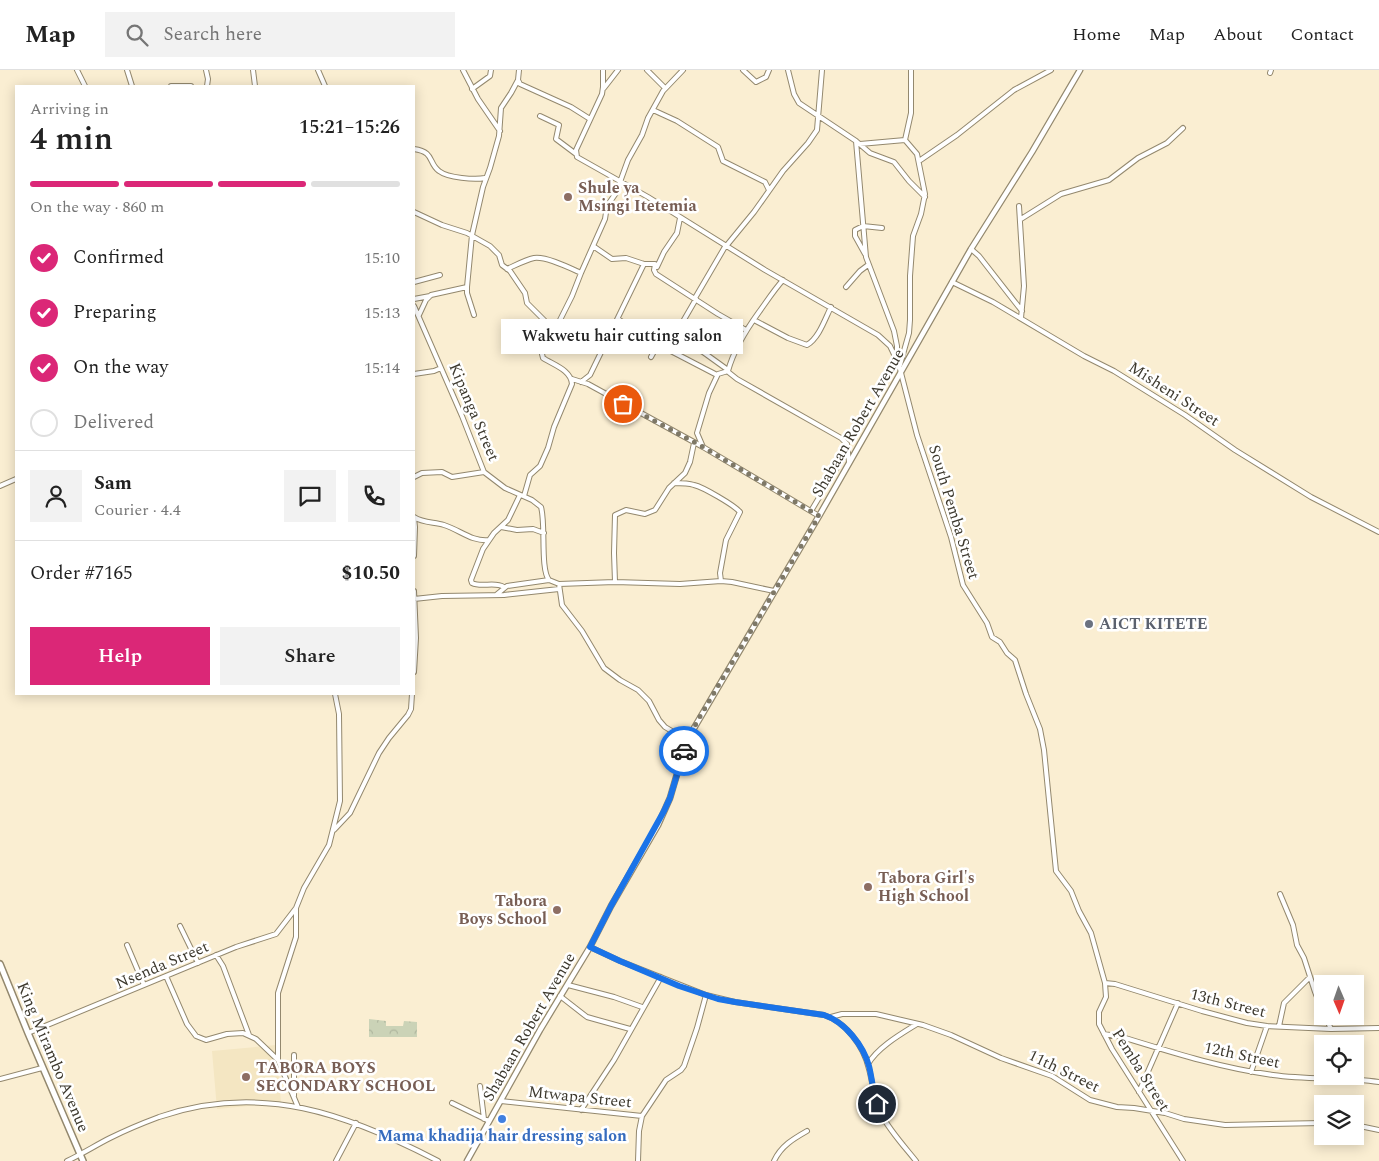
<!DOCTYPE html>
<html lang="en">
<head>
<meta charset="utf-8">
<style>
	:root { --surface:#fff; --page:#f2f2f2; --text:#222; --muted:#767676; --line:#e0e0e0; --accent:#db2777 }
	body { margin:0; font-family:Spectral,serif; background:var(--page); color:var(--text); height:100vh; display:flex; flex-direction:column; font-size:19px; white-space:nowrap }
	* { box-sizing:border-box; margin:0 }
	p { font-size:16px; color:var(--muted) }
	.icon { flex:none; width:28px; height:28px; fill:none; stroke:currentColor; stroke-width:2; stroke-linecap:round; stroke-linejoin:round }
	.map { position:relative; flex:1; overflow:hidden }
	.panel { position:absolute; left:15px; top:15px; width:400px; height:610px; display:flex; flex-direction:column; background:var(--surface); border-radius:0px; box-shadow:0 2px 12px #0003 }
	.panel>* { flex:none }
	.needle { width:32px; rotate:178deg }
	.fabs { position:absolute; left:1314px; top:905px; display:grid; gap:10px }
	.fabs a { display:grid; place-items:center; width:50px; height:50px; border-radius:0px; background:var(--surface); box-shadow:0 2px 12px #0003; font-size:25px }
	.pin { position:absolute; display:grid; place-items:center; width:42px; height:42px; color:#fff; margin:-21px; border:2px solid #fff; border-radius:50%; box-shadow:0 1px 5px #0007 }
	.courier { position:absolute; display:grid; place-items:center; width:50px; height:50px; margin:-25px; border:4px solid #1a73e8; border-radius:50%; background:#fff; color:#222; box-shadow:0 1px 6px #0007 }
	.bubble { position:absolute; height:35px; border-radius:0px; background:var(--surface); box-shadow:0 2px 12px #0003; font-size:16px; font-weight:600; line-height:35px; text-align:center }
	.summary em { font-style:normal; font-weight:600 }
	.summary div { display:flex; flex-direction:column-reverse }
	.summary { display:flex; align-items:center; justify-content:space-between; height:85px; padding:0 15px }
	h1 { font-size:32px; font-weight:600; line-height:38px }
	.bar { display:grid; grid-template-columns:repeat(4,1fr); gap:8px 5px; align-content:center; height:60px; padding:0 15px }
	.bar i { height:6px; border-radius:4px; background:var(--line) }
	.bar .on { background:var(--accent) }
	.bar p { grid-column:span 4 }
	.line { display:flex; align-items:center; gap:12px; padding:0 15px; border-top:1px solid var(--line) }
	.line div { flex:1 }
	.round { display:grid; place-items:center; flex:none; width:52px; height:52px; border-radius:0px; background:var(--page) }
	ol { padding:0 15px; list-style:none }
	li { display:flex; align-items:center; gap:15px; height:55px }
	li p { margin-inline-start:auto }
	li .icon { padding:5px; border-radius:50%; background:var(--accent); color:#fff; stroke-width:4 }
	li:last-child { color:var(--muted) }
	li i { width:28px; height:28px; border:2px solid var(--line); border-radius:50% }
	.cta { display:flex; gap:10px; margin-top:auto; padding:10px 15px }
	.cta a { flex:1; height:58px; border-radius:0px; background:var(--accent); color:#fff; font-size:20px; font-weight:600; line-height:58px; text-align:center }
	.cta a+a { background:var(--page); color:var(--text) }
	header { display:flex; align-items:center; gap:30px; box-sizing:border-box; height:70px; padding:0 25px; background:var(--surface); border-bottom:1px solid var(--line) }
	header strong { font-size:24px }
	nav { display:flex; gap:28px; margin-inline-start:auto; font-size:18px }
	.search { width:350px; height:45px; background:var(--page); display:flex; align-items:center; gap:12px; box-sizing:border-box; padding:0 18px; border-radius:0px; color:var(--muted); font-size:19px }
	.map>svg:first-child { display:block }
</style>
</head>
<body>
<header>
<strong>Map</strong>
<div class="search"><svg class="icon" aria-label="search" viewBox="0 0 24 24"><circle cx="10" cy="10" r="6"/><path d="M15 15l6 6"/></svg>Search here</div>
<nav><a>Home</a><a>Map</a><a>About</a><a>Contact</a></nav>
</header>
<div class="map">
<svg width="1379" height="1091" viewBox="0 0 1379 1091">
	<defs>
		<pattern id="forest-crowns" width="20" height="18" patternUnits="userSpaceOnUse" patternTransform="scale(1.25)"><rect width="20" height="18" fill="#cbd3b7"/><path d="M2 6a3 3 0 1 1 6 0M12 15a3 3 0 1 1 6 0" fill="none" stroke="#afb69e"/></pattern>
	</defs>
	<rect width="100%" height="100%" fill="#faeed2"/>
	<path fill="#f4e6c2" d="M276,975L281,1033L217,1039L212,981Z"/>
	<path fill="url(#forest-crowns)" d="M369,949L386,951V956H403L404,951L417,952V967H369Z"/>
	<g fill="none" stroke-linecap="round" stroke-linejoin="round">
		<g stroke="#93886e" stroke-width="6">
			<path id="minor" d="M77,0L85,16
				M127,0L132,16
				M206,0L208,9L207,16
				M253,0L255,16
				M318,0L325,16
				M463,0L478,29L500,61
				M519,0L518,10L520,14L571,37L590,49
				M603,0V17L602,24L576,80L577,87L648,127L765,200L878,265L890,276L899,295L917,365L951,467L963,515L987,553L992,567L1000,572L1007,583L1015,590L1026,624L1040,659L1044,680L1056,801L1071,821L1079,841L1091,863L1105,913L1106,927L1099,942V954L1112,979L1183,1091
				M647,0L665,18
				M743,0L756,12L766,7L769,0
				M788,0L794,24L799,33L856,71L870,83L894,92L909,111L925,127
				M1270,3L1271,0
				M171,16H191
				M604,18L618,0
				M472,19L490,6L491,0
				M653,40L677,51L718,77L723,91L765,112L769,120
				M540,46L559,55L556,69L576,84
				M856,71L866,187L894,261L897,276V286
				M860,74L905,70
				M414,79C435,82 428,93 439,101C448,108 475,110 485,108
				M919,91L957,65L1014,20L1051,0
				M1019,136L1024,216L1021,248
				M414,142L442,155L467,163L490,176L499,185L502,195L510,201L525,223L527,233L545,251L551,259V266
				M1021,149L1061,124L1109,110L1138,88L1167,73L1183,58
				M727,175L754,142L783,101L808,73L817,60L822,0
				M593,176L612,189L626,188L644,194H655L654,200L656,204L718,244L746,260
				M971,179L979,186L1022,241
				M865,184L855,166V160L863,156L882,158
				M657,197L664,182L677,163L680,148
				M507,199C516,195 525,190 534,188C546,186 570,198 581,203
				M414,212L440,205
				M952,212L993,232L1084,286L1114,301L1185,345L1235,380L1311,427L1379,462
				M846,217L860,201L868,195
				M695,228L726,175
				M414,229L430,226
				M696,229L667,279L717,305
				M414,236L462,346L484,402L505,418L532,430L541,437C546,454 540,499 549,510L559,514L615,512L680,514L721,511L732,512L774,521
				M419,245L426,230L431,225L467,217
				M474,245L467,223V217L472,165L483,117L490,98L499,66L501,38L511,23L518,10
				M618,249L634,260L645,263L656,271L657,276L651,287
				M754,250L788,268L807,275C819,268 825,249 831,237
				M673,266L703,282L728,300
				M900,295L909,263L910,250V206L913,166L921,144L925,124L917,84L905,70L911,43V0
				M727,301L737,309L841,368L847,374L849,392
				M414,304L434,301L441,298
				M572,309L588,314L703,377L819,446
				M581,312L590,305L644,194
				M703,377L697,363L709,323L718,304L728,301C734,279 746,260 759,242C767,231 774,220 783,210
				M414,407L422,403L442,402L452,407L484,402
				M674,413C681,413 688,413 694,415C703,417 734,435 740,442L726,470L720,503L721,511
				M0,416L16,409
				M524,426L530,405L540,396L548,378L554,357L572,314C571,300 554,295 543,288L542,284L547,270L554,262L572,226L581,203L605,149L607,136L616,123L628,90L642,65L648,48L663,21L683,0
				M811,441L848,379
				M414,447C423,453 434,452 444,455C460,460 472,472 489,470
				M414,448L415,457L414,486
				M501,457L517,460L533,459L544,463
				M615,512L614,483L615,445L626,440L645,444L655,440L669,418L685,403L690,392L694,373
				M559,514L562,535L582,561L604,598L620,610L638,620L649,631L659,650L665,657L687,670
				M504,517C494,511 482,518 472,513L471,510L483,479L494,463L508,450L520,425
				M414,521L416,568L414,602
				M496,525L507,516L549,510
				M414,529L442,526L504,525L559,519
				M334,760L350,743L379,683L389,668L408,645L411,639L412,624
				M1280,824L1293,855L1297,875L1304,888L1315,922L1322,940
				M180,856L198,893
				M127,875L144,915
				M590,877L620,891L706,925L735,932L824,945C846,952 864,977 869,999C873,1014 874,1030 881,1044C890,1061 904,1076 916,1091
				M216,885L223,896L249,965
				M166,906L187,954L196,966L206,970L227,964L243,963L256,969L278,990L298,1037
				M1105,913L1115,914L1202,941L1247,953L1267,956L1331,959L1379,958
				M568,915L614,927L642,937
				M560,926L587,947L630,959
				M1325,946L1331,959
				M831,947L842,944H876L923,955L951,965L1001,988L1052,1006L1090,1030L1117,1037L1134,1038L1165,1043L1184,1049L1225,1055L1322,1053
				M1279,956L1284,933L1310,907
				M28,963L236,877L276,864L296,838
				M1104,964L1122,967C1171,982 1221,998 1273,1005C1308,1010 1344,1007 1379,1012
				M278,990V923L296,867V838L304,818L329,775L340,731L339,644L335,624
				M868,994C878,977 901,964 917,954
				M1251,1002L1267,956
				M0,1009L42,998
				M480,1016L484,1049
				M1139,1022L1178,933
				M294,1026V985
				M501,1031L642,1046
				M452,1033L489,1051
				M581,1040L614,990L661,907
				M1355,1055L1379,1060
				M67,1091C82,1084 96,1075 110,1068C126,1060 143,1053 159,1047C261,1012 348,1044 438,1091
				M336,1091L356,1053
				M638,1091L639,1061L642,1046L666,1010L681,1000L684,996L697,958L706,925
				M774,1091C781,1076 793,1069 807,1061"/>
		</g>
		<g stroke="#93886e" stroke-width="7">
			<path id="tertiary" d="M467,1091L540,960L590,877L611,836L658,755L670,728L687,670L819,446L971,179L1032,82L1080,0"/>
		</g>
		<g stroke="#93886e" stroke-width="8">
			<path id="secondary" d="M0,894L28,963L83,1091"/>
		</g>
		<use href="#minor" stroke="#fff" stroke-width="4"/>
		<use href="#tertiary" stroke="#fff" stroke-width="4.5"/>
		<use href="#secondary" stroke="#fff" stroke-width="5"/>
	</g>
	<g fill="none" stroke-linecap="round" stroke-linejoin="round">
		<path stroke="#7e7867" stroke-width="5" stroke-dasharray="0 9" d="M623,334L703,377L819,446L698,650L687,670L684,681"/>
		<path stroke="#1a73e8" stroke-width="6" d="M684,681L670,728L664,741L611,836L590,877L620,891L679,916L718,929L735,932L824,945C845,952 863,975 869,996C872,1008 873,1022 877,1034"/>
	</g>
	<g fill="#8d6e63" stroke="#fff" stroke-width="2">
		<circle cx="568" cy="127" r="5"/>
		<circle cx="868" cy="817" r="5"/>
		<circle cx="557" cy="840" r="5"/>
		<circle cx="246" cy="1007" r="5"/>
	</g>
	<circle fill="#6b7280" stroke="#fff" stroke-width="2" cx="1089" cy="554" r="5"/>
	<circle fill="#3f7fe0" stroke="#fff" stroke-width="2" cx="502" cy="1049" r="5"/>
	<g text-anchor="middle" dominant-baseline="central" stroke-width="5" stroke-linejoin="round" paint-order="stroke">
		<g font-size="16" font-weight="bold" fill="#785e54" stroke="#fff" text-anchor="start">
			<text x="578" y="118">Shule ya<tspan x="578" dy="18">Msingi Itetemia</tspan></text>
			<text x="878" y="808">Tabora Girl's<tspan x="878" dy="18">High School</tspan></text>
			<text x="547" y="831" text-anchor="end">Tabora<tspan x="547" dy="18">Boys School</tspan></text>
			<text x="256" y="998">TABORA BOYS<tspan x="256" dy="18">SECONDARY SCHOOL</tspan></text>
		</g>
		<g font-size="16" fill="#3c382d" stroke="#fff">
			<text transform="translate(1174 324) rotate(33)">Misheni Street</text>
			<text transform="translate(474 342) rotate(67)">Kipanga Street</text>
			<text transform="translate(858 353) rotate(-60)">Shabaan Robert Avenue</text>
			<text transform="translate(954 442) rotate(73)">South Pemba Street</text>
			<text transform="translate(162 895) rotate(-23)">Nsenda Street</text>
			<text transform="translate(1228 933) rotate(14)">13th Street</text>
			<text transform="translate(529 957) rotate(-60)">Shabaan Robert Avenue</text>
			<text transform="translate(1242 985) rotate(12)">12th Street</text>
			<text transform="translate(53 987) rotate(67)">King Mirambo Avenue</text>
			<text transform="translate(1141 1000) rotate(58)">Pemba Street</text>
			<text transform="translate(1064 1001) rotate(26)">11th Street</text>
			<text transform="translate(580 1027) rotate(6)">Mtwapa Street</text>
		</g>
		<g font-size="16" font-weight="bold" fill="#5b616d" stroke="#fff" text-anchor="start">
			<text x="1099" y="554">AICT KITETE</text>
		</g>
		<g font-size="16" font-weight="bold" fill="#366cbe" stroke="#fff">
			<text x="502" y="1066">Mama khadija hair dressing salon</text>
		</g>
	</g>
</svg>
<div class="fabs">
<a><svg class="needle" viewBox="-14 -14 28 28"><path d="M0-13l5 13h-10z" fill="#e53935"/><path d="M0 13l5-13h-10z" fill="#767676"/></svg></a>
<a><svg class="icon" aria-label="locate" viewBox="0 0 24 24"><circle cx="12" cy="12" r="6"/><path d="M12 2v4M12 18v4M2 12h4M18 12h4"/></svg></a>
<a><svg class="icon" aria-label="layers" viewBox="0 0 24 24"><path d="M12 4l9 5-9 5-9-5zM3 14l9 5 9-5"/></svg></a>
</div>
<div class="pin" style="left:623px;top:334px;background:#ea580c"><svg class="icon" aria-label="bag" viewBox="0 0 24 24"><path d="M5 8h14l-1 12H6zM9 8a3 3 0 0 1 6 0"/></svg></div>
<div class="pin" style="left:877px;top:1034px;background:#1f2937"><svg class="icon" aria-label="home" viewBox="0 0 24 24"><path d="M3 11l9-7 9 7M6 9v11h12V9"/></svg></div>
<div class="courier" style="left:684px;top:681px"><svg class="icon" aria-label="car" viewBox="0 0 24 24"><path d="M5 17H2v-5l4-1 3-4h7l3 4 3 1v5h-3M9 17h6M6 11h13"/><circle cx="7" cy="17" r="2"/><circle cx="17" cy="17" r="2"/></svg></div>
<div class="bubble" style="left:501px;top:249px;width:242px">Wakwetu hair cutting salon</div>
<section class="panel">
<div class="summary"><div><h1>4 min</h1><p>Arriving in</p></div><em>15:21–15:26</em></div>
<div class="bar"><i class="on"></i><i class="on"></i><i class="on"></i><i></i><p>On the way · 860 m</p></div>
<ol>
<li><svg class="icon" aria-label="check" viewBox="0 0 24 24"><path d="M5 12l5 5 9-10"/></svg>Confirmed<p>15:10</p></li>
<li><svg class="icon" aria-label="check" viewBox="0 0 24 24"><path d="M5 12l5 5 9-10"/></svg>Preparing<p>15:13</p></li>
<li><svg class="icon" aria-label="check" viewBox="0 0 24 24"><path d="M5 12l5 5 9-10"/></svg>On the way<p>15:14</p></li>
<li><i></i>Delivered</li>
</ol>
<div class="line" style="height:90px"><a class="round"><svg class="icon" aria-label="person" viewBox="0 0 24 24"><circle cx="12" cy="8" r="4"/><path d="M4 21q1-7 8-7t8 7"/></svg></a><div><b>Sam</b><p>Courier · 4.4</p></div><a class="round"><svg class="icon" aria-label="chat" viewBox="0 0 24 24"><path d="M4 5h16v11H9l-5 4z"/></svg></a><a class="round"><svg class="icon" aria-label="phone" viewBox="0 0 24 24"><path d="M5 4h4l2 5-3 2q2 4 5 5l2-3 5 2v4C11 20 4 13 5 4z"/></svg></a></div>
<div class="line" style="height:65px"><div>Order #7165</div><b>$10.50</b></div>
<div class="cta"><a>Help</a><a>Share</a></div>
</section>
</div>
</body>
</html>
